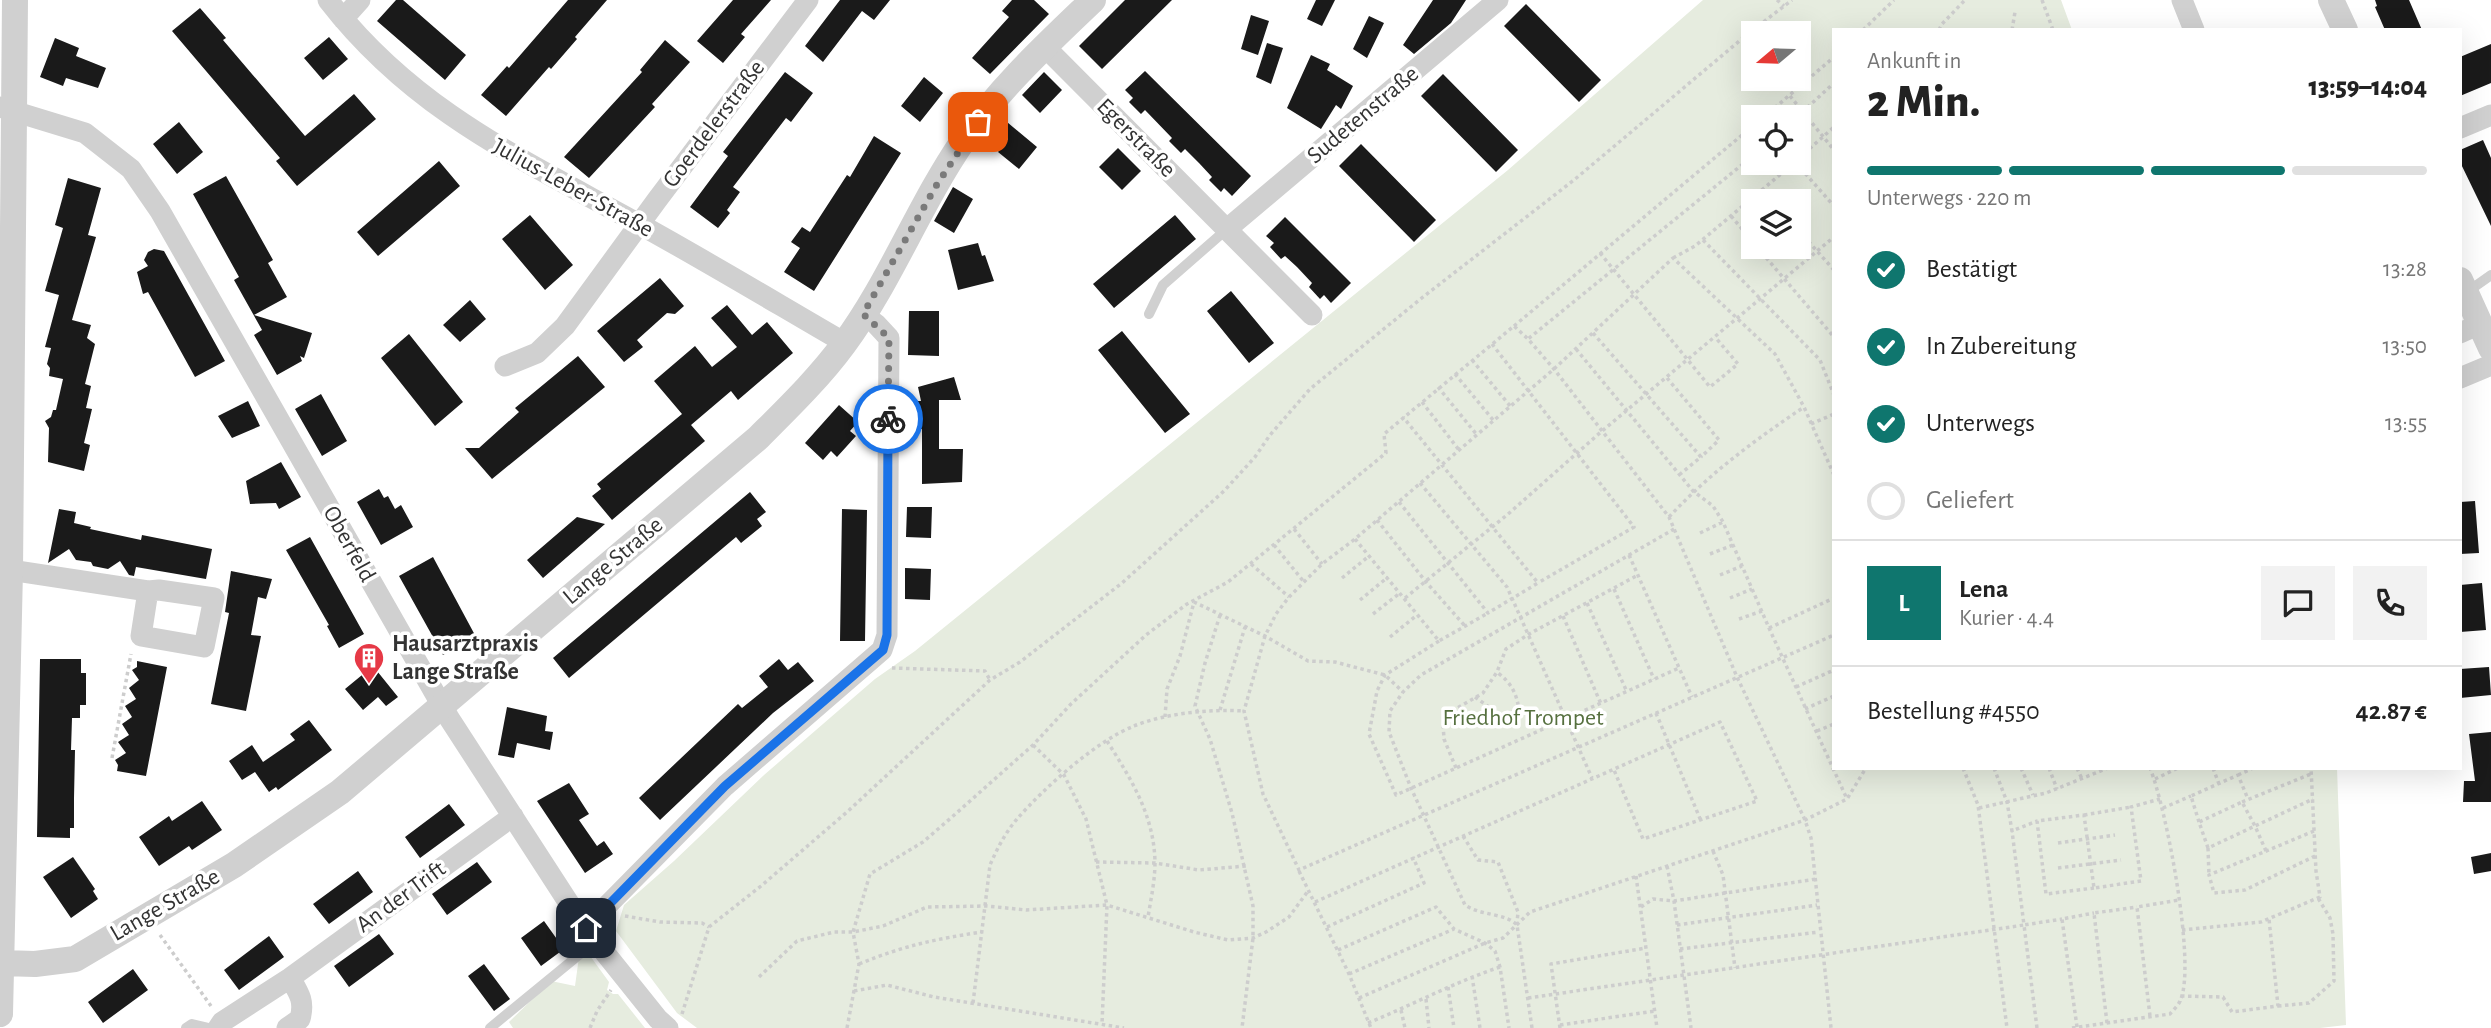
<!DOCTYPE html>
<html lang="de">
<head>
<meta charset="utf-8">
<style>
	:root { --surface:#fff; --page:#f2f2f2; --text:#222; --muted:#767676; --line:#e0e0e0; --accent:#0f766e }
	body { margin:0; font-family:"Alegreya Sans",sans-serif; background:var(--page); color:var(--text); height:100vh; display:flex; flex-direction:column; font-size:26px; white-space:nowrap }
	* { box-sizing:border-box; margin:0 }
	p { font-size:23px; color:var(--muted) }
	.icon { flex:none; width:38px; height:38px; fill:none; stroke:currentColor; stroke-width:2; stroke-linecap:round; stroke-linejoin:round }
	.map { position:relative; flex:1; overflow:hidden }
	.panel { position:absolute; left:1832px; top:28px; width:630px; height:742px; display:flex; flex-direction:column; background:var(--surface); border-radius:0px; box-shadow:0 7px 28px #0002 }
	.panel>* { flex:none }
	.needle { width:46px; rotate:251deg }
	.fabs { position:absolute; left:1741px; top:21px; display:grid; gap:14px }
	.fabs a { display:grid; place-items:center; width:70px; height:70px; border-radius:0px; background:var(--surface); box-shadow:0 7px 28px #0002; font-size:35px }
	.pin { position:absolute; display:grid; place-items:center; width:60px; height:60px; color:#fff; margin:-30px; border-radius:14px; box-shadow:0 4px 10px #0006 }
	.courier { position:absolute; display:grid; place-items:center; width:70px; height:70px; margin:-35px; border:5px solid #1a73e8; border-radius:50%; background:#fff; color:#222; box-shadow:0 2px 9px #0007 }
	.headline em { font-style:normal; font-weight:800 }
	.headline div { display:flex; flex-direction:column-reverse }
	.headline { display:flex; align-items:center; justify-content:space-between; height:119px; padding:0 35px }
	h1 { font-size:46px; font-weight:800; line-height:52px }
	.bar { display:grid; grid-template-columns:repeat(4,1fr); gap:10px 7px; align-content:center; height:84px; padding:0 35px }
	.bar i { height:9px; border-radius:5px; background:var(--line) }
	.bar .selected { background:var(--accent) }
	.bar p { grid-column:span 4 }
	.line { display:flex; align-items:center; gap:18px; padding:0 35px; border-top:2px solid var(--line) }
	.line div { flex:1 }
	.round { display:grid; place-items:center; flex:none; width:74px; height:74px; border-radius:0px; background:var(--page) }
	ol { padding:0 35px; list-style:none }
	li { display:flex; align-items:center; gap:21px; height:77px }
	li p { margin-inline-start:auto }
	li .icon { padding:7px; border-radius:50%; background:var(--accent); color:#fff; stroke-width:4 }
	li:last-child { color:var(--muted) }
	li i { width:38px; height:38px; border:4px solid var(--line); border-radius:50% }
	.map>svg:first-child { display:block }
</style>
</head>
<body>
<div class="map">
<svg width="2491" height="1028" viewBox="0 0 2491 1028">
	<rect width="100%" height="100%" fill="#fff"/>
	<path fill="#e6ecdf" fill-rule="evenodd" d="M1703,0H2061L2072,30H1834V768H2337L2346,1025L2320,1028H697L677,1013L616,931L624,905L674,861L764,775L875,679L915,651L1508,170ZM1754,33H1799V79H1754ZM1799,117V163H1754V117ZM1754,201H1799V247H1754Z
		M588,953L609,982L607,990L613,994H618L645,1028H513L509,1022L551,981L575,986L579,957Z"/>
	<path fill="#1a1a1a" d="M396,0H403L466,55L445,80L377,21Z
		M568,0H607L575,37L577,39L551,69L549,67L506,116L481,95L507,66L509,68Z
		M733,0H771L741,34L745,37L723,63L697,41Z
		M840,0H890L874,20L862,11L823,62L805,46Z
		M1012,0H1034L1049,14L990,74L972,58L1009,17L1002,11Z
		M1125,0H1172L1102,69L1079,46Z
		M1316,0H1335L1322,26L1307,19Z
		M1433,0H1466L1451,23L1414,54L1403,45Z
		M2375,0H2409L2422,30H2385L2375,7L2377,6Z
		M1526,4L1601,80L1579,102L1504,26Z
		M200,8L226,38L223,40L305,136L354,94L376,119L297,186L276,161L280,158L172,31Z
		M1251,15L1269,21L1258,55L1241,49Z
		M1369,16L1384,23L1367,58L1353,49Z
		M329,37L348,59L323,80L304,58Z
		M55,38L79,48L76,56L106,68L98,88L66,78L63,86L40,77Z
		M665,40L690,62L652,104L655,107L589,178L564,157L642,72L640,70Z
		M1267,43L1283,48L1271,84L1256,77Z
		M2491,44V83L2460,96V57Z
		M1311,55L1330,64L1327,70L1353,86L1341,109L1336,105L1321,129L1287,108Z
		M1145,71L1251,176L1232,196L1224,188L1221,192L1209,180L1212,177L1199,163L1185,149L1181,153L1169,141L1172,138L1145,110L1141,114L1129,102L1133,98L1125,90Z
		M785,72L813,93L791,122L786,118L733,187L740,192L727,210L730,213L718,228L690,207L728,156L723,152Z
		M1044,72L1062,90L1040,113L1022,95Z
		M1443,74L1518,150L1496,172L1421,96Z
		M924,77L943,93L920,122L901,106Z
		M1001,117L1037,147L1019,169L998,152L1008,139Z
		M179,122L203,152L177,174L153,144Z
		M874,136L901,153L814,291L784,272L800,248L791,242L802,227L810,232L847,175L850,177Z
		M2483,140L2491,158V226L2460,162V150Z
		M1361,144L1436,220L1414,242L1339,166Z
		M1118,148L1141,171L1122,190L1099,167Z
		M439,161L460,186L378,256L357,232Z
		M226,176L273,260L268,263L287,297L254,315L312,333L304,358L300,356L302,361L277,375L254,335L262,330L234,280L239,277L193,194Z
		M68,178L101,188L88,235L96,237L72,320L91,325L87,338L95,344L85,384L91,386L86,408L92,409L84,443L90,445L84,471L48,462L49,428L45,421L51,417L53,410H56L63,379L49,376L50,368L47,364L51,348L45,347L59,295L45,291L63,228L55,225Z
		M953,187L973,199L954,233L934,221Z
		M530,215L573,265L545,290L502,239Z
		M1175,215L1196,239L1114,308L1093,284Z
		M1285,217L1351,283L1331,303L1324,295L1320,299L1309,287L1312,283L1297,267L1285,256L1281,259L1270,247L1274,243L1266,236Z
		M978,243L982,256L985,255L994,281L958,290L948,250Z
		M154,249L164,251L225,361L195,377L148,292L143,294L137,272L148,266L144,260L148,252Z
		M660,278L684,306L675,314L667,313L637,340L643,347L624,362L597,331Z
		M1231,291L1274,343L1249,363L1207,311Z
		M470,300L486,319L460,342L443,325Z
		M727,305L752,335L767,322L793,353L738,400L731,391L691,425L705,441L612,520L592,496L601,489L597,484L682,414L654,381L695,346L712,367L737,347L711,318Z
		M909,311H939V356L908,355Z
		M1122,331L1190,414L1165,433L1098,350Z
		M409,334L463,402L435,426L381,358Z
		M578,356L605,387L492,479L465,448H479L519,412L515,408Z
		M954,377L961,400H939V449H963L962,482L922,484V429H908V401H921L918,387Z
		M321,394L347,441L322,456L295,409Z
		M248,401L260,426L232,438L218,416Z
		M839,405L858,422L850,431L856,436L837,457L831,451L823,460L805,443Z
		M281,462L301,497L279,509L276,503L250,504L246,481Z
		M379,489L384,498L388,496L395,509L401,505L413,527L381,545L357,502Z
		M750,492L766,512L757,519L762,526L741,543L736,537L569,678L553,658Z
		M2475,501L2479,553L2460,554V502Z
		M907,507H932L931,538L906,537Z
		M59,509L76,512L74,523L91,527L90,529L141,540L142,535L212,549L206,579L136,567L134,576L129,575L120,561L108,569L93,566L91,562L76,560L69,549L48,563Z
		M842,509L867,510L865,641H840Z
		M577,517L605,524L543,578L527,560Z
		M310,537L364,634L339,648L327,626L329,625L286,550Z
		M433,557L476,637L443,655L399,576Z
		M905,568L931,569L930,600L905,599Z
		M231,571L272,579L266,599L258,597L251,635L261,636L246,711L211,704L229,613L225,612Z
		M2482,583L2486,630L2460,632V585Z
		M40,659H81V673H86V705H80V718H72L71,750H75L74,798V828H70V838L37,837Z
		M779,659L788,670L798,662L814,681L773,713L660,820L639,798L738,704L742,708L768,687L759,676Z
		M137,661L167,667L146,776L117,771L118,765L115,760L126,753L118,742L129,735L122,724L132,717L125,706L136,699L129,688L139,680L132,670L137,667Z
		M373,666L398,697L386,706L378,697L363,710L345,689Z
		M2489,667L2491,695L2460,698V669Z
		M507,707L547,716L545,731L553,732L550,750L517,743L514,758L498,755Z
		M309,720L332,750L278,790L276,787L269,792L255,772L242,780L229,761L252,745L263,762L295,740L290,734Z
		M2491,732V802H2463L2464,781H2475L2469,734Z
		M569,783L589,814L579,820L597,846L604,841L613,854L585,873L537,801Z
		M202,801L222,830L192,850L189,846L159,866L139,837L169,816L172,821Z
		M449,804L465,825L420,858L405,837Z
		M2491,853V871L2474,874L2471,857Z
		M73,857L95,889L93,891L98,899L71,918L43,877Z
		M477,862L492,882L447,915L432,894Z
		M358,871L373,892L329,924L313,904Z
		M544,921L564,949L541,966L521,938Z
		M379,934L394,954L349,987L334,966Z
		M269,936L284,957L239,990L224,970Z
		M484,964L510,999L494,1011L468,976Z
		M133,969L148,990L103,1023L88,1002Z"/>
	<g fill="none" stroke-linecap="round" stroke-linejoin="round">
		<path stroke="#cdcdcd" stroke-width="3.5" stroke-dasharray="3.5 3.5" stroke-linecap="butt" d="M1777,0L1784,6
			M2042,0L2053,30
			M1863,30L1894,0
			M1939,30L1942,24L1965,0
			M2012,30L2015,12
			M1790,96L1834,150
			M1764,117L1834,57
			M1797,117L1834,83
			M1754,155L1528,339L1554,369L1669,517L1737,677L1805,820L1811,838L1831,1028
			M1799,158L1834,127
			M1796,163L1834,206
			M1762,190L1772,201
			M1731,216L1754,243
			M1799,231L1834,270
			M1703,240L1820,360L1834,395
			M1757,247L1834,337
			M1600,253L1710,387L1738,364L1715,337
			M1673,258L1695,246L1794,163
			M1514,326L1754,125
			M1593,333L1701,457L1679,475
			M1492,344L1634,527L1538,583
			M1576,349L1693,491L1713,506L1723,522L1769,628L1847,799
			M1472,360L1511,407
			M1455,374L1494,421
			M1667,378L1719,440L1701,457
			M1438,387L1477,435
			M1422,402L1459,450
			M1811,424L1834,414
			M1834,475L1804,407L1775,354L1673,258L1554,369L1355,539L1322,564L1289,597L1276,614L1265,636L1244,711L1263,794L1299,870L1834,635
			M1420,483L1507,587L1592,778
			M1399,502L1488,613L1538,583L1403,417
			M1669,517C1710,473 1755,440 1804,407
			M1377,520L1426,582L1465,626
			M1294,529L1322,564
			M1700,533L1723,522
			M1355,539L1439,641L1488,613
			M1274,545L1304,582
			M1710,554L1733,545
			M1629,555L1692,697
			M1251,564L1289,597
			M1720,575L1742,566
			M1342,578L1369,556
			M1614,589L1654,679
			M1405,598L1507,515L1602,431L1834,237
			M1730,598L1752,589
			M1360,600L1388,577
			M1587,603L1627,692
			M1373,614L1400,593
			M1220,615L1205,663L1195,706L1210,739L1232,813L1253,906V938L1242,1028
			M1563,616L1601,704
			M1739,619L1762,611
			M1769,628L1834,598
			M1390,637L1417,615
			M1439,641L1385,675L1377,691L1369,734L1396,795L1679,668
			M892,668L985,671L990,680
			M1796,687L1834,670
			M1475,697L1503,717L1519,709C1516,692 1511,683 1498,673
			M1805,709L1834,696
			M1220,710L1245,627
			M1656,713L1701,821
			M1165,717L1167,689L1180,656L1194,602L1265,636L1308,661L1335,662L1385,675L1403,692
			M1817,731L1834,724
			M1107,741C1131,779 1154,815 1155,862C1155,880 1151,899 1148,917
			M1033,745L1064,775L1086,819L1107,905L1102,1024
			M112,758L131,654
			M1456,768L1444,739L1443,724L1447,714L1483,693L1497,672L1506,649L1529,634L1638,575
			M1963,768L1978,805L2007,1028
			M1994,768L2007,802L2012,831L2037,821
			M2021,768L2033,795
			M2049,768L2057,789
			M2077,768L2082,779
			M2213,768L2219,784
			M2238,775L2253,768
			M2155,779L2178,768
			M2242,802L2311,774
			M1979,808L2046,793L2108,768
			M2163,808L2191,796
			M2084,815L2131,807
			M2199,822L2191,796L2238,775L2248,799
			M2314,831L2209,875L2214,893L2245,890L2315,856
			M1463,836L1478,860L1498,862L1518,912L1517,923
			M2058,843L2115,835
			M2208,848L2199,822L2242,802L2255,826L2208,848L2209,875
			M1713,851L1723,875L1735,968
			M2266,851L2255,826L2313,799
			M1096,862L1155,863L1199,870L1246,866
			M1667,866L1674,901L1691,1028
			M2058,868L2121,860
			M1299,871L1349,974L1371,1028
			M1636,876L1657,1028
			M2094,888L2046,894L2037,821L2084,815L2094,888L2141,881L2131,807L2160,799
			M1315,902L1720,722L1757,801L1643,839L1614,770
			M1641,907L1653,899L1674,901L1816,879
			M625,916L660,922L702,923L709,927
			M1677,925L1817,905
			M1327,927L1424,883L1413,857
			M2182,930L2261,922L2320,897L2316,871L2311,768
			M160,935L211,1006
			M1680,949L1819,932
			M1338,950L1436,907L1454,929L1485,943L1495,951L1500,967L1509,1028
			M859,964C903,946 935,939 982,932
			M1349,974L1454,929
			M1472,976L1480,1028
			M759,977L797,941L834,932H853L883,926L927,907L987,906L1026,910L1107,905L1194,932L1228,940L1253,938L1266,932L1289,917L1308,891
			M1448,987L1454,1028
			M854,991L887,985L934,997L1124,1028
			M2181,996L2223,997L2232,1012L2278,1006L2269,919
			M1359,998L1485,943L1503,938L1530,912L1805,820L1847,799L1866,768
			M1528,998L2024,925L2012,831
			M1426,999L1429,1028
			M973,1003L990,865C997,849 1005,833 1017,819C1043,789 1096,741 1134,726C1166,713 1210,709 1244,711
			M2278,1006L2309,1003L2334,981L2333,934L2330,918L2318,898
			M1401,1010L1405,1028
			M682,1014L709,927L761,886L847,812L990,680L1020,662L1122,583L1224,491L1255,457L1270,435L1310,389L1423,297L1574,180L1749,33L1792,0
			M2150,1016L2137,907L2179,900
			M1368,1023C1412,1005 1455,982 1500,967
			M2107,1023L2094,913L2137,907
			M1560,1025L1655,1011
			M2077,1027L2062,919L2094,913
			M590,1028L597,1011L611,990
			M847,1028L859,964L853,932L870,874L923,842L952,817L1033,745L1071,704L1146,635L1187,604L1228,582L1386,453L1384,434L1514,326L1528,339
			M1532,1028L1517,925C1506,913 1481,916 1465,905L1411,788L1389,732L1390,711L1403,692L1421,675L1674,529
			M1560,1028L1551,964L1646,948
			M2037,1028L2024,925L2062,919
			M2072,1028L2170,1014C2173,1010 2178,1006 2180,1001C2197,967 2166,807 2150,768"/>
		<path stroke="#d0d0d0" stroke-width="10" d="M2467,292L2491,275
			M1149,314L1163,285L1227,229
			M186,1028L192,1024L209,1028
			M490,1028L596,941"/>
		<path stroke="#d0d0d0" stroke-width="21" d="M328,0C413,110 520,158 639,224C708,262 776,303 845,343
			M2182,0L2194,30
			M343,19L360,0
			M1045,47L1312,315
			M0,107L85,133L131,169L160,211L449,718L585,928L658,1019L668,1028
			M2460,128L2491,115
			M1227,229L1498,0
			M2460,333L2480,324
			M505,366L537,353L565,326L657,200L808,0
			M2460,378L2491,365
			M10,570L148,591L159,590L214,598L204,647L141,636L148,591
			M585,928L725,786L882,650L887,635L889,338L876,324L863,314
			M218,1028L222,1022L290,978L513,816
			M287,1028L300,1019C305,1001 299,993 290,978"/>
		<path stroke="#d0d0d0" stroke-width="26" d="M2331,0L2345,30
			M2460,280L2491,348
			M2,963L35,964L75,959L234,865L340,792L758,438C788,408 819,378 844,344C890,282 919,205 963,141C999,88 1047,44 1093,0
			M0,1014L10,570L15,0"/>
	</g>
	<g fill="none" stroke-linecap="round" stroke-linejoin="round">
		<path stroke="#7a7a7a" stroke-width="7" stroke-dasharray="0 12.6" d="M888,419L889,338L863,314L936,186L978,122"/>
		<path stroke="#1a73e8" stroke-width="9" d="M586,928L725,786L883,650L887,635L888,419"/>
	</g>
	<defs>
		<g id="building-pin" transform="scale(1.575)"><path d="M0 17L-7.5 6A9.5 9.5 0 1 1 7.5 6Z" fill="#e63946" stroke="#fff"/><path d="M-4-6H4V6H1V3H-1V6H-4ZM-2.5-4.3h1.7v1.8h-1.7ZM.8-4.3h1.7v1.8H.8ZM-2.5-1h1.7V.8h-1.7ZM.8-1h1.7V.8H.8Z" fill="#fff"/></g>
	</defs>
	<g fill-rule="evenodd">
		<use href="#building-pin" x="369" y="658"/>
	</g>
	<g text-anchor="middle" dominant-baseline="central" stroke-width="7" stroke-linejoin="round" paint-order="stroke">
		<g font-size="24" fill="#333" stroke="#fff">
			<text transform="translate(1363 115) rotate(-40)">Sudetenstraße</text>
			<text transform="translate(714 124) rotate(-53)">Goerdelerstraße</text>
			<text transform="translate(1136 138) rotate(45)">Egerstraße</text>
			<text transform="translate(573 188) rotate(29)">Julius-Leber-Straße</text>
			<text transform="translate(349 544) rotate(61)">Oberfeld</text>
			<text transform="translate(613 561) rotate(-40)">Lange Straße</text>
			<text transform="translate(401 897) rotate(-36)">An der Trift</text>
			<text transform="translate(165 905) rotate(-30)">Lange Straße</text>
		</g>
		<g font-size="24" font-weight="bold" fill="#333" stroke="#fff" text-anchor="start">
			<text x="392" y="644">Hausarztpraxis<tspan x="392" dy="28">Lange Straße</tspan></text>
		</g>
		<g font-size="24" fill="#56703f" stroke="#fff">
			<text x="1523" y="718">Friedhof Trompet</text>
		</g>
	</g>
</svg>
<div class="fabs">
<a><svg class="needle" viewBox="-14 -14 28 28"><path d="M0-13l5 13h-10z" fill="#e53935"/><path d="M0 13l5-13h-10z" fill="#767676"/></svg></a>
<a><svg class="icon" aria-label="locate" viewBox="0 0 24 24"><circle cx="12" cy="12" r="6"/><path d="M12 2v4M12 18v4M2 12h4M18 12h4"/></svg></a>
<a><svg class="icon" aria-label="layers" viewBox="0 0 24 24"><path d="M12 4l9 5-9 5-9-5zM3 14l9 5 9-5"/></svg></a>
</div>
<div class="pin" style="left:978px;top:122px;background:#ea580c"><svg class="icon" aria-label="bag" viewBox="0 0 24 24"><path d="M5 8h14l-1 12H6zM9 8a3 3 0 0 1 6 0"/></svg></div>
<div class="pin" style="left:586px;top:928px;background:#1f2937"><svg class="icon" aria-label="home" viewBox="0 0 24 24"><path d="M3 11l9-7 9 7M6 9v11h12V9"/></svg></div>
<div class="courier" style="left:888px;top:419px"><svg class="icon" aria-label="bike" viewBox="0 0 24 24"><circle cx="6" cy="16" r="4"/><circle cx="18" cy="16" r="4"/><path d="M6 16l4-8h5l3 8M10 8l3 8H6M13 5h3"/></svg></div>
<section class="panel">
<div class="headline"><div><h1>2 Min.</h1><p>Ankunft in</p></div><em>13:59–14:04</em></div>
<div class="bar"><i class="selected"></i><i class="selected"></i><i class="selected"></i><i></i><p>Unterwegs · 220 m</p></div>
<ol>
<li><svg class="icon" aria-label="check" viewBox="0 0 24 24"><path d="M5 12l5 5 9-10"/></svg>Bestätigt<p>13:28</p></li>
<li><svg class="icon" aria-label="check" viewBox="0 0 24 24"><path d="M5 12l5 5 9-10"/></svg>In Zubereitung<p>13:50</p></li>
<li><svg class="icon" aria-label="check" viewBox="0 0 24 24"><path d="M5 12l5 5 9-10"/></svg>Unterwegs<p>13:55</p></li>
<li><i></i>Geliefert</li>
</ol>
<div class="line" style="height:126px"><b class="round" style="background:var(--accent);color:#fff">L</b><div><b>Lena</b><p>Kurier · 4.4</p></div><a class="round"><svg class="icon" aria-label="chat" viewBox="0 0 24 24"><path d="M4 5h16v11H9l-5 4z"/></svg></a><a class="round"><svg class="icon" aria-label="phone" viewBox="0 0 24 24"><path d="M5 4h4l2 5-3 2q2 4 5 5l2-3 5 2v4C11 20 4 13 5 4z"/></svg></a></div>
<div class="line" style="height:91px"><div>Bestellung #4550</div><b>42.87 €</b></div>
</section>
</div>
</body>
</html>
